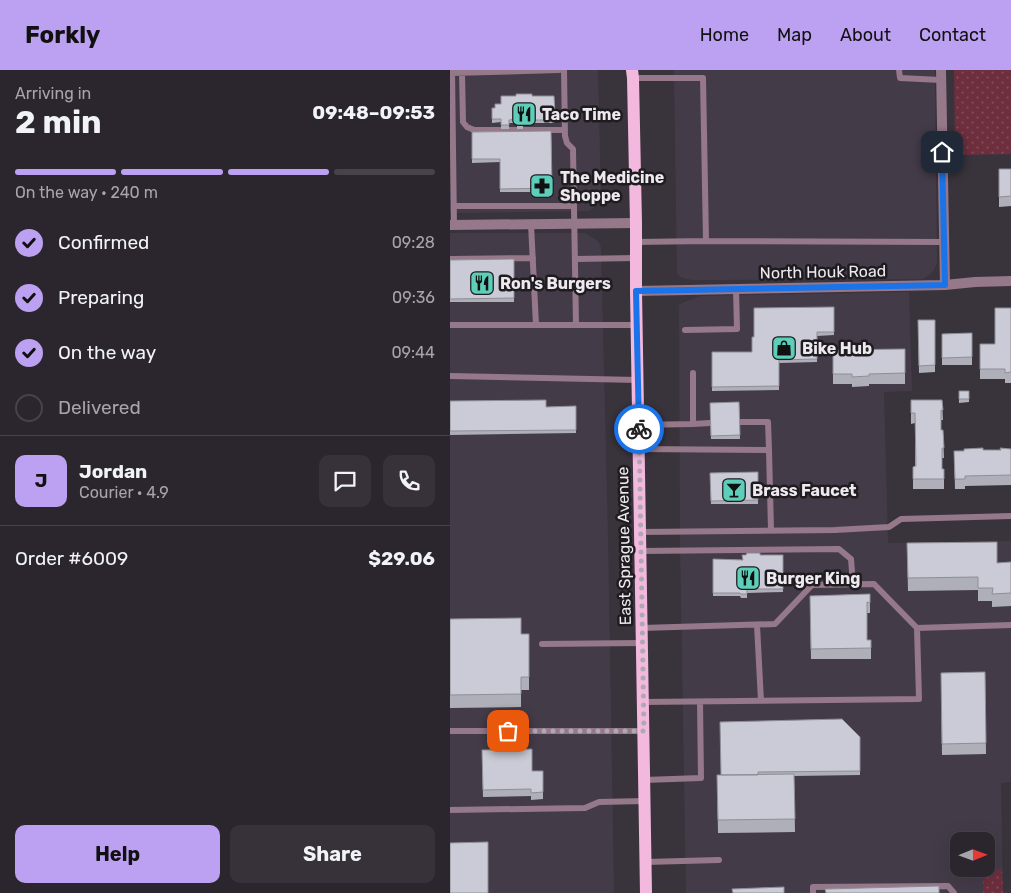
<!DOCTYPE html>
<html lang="en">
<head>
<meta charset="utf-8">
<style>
	:root { --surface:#2b262d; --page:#373239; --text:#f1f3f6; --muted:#a6a5aa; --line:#474349; --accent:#bca0f2 }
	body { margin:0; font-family:Rubik,sans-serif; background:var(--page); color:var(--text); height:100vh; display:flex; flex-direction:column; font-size:19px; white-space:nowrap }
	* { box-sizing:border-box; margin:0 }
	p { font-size:16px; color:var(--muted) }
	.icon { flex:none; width:28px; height:28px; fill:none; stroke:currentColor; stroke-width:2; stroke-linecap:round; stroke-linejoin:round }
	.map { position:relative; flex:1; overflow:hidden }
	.details { display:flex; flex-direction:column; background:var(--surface); width:450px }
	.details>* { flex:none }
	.needle { width:32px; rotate:89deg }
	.tools { position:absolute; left:500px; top:762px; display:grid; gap:10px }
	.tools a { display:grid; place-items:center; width:45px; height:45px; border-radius:10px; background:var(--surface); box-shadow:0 5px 20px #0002,0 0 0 1px var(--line); font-size:25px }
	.pin { position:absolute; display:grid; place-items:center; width:42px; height:42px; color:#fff; margin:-21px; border-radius:10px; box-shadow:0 2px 8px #0006 }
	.courier { position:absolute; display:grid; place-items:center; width:50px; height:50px; margin:-25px; border:4px solid #1a73e8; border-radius:50%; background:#fff; color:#222; box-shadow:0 1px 6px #0007 }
	.summary em { font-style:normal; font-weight:700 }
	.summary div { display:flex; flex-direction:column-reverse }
	.summary { display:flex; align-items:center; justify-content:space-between; height:85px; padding:0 15px }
	h1 { font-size:32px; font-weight:700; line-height:38px }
	.bar { display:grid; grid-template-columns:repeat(4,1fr); gap:8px 5px; align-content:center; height:60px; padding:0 15px }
	.bar i { height:6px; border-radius:4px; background:var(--line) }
	.bar .on { background:var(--accent) }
	.bar p { grid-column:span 4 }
	.line { display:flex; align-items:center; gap:12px; padding:0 15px; border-top:1px solid var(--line) }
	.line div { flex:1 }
	.round { display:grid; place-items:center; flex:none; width:52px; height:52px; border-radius:10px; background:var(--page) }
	ol { padding:0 15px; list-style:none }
	li { display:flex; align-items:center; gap:15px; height:55px }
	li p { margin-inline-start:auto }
	li .icon { padding:5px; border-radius:50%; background:var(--accent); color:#111; stroke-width:4 }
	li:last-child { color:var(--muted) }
	li i { width:28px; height:28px; border:2px solid var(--line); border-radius:50% }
	.action { display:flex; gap:10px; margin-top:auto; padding:10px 15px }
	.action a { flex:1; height:58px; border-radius:10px; background:var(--accent); color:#111; font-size:20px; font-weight:700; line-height:58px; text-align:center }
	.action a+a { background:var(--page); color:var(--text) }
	header { display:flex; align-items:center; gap:30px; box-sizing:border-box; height:70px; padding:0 25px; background:var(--accent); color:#111 }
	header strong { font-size:24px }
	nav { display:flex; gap:28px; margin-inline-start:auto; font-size:18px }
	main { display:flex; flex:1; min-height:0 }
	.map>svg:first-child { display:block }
</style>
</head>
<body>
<header>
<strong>Forkly</strong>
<nav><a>Home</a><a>Map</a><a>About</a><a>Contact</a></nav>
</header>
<main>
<section class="details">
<div class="summary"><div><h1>2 min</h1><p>Arriving in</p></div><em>09:48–09:53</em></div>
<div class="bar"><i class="on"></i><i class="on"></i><i class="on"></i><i></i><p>On the way · 240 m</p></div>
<ol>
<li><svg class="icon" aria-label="check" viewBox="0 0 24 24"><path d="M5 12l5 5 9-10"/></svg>Confirmed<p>09:28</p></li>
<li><svg class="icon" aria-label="check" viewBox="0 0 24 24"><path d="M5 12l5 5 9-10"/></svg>Preparing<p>09:36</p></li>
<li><svg class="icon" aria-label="check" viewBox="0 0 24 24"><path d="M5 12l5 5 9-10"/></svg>On the way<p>09:44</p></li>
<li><i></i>Delivered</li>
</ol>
<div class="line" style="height:90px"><b class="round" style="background:var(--accent);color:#111">J</b><div><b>Jordan</b><p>Courier · 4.9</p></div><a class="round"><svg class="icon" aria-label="chat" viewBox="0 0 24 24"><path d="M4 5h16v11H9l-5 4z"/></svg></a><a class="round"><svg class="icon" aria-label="phone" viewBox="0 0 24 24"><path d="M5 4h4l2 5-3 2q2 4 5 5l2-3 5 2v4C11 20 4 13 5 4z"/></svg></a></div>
<div class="line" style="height:65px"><div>Order #6009</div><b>$29.06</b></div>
<div class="action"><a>Help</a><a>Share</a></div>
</section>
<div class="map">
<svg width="561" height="823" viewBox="0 0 561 823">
	<defs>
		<pattern id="grass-dots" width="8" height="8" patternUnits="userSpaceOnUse" patternTransform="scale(1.25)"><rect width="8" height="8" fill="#6d2e3d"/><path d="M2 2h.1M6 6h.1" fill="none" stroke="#824c59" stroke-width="1.8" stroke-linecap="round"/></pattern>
	</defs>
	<rect width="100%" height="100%" fill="#39333c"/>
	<path fill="#443b49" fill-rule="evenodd" d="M0,0H148L151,127L148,132L140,141L0,143Z
		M224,0H485L487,193L482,203L473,209L242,210L232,208L227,203Z
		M0,163H135L148,171L151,177L158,466L164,823H0Z
		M459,222L462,321L434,322L438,473L561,471V712L551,713L553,823H236L230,474L229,235L234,232L251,226ZM509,771H536V799H509Z"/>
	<path fill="url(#grass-dots)" d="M504,0H561V84L512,85L505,79Z
		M552,799L553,823H533V800Z"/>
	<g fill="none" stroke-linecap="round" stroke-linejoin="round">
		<path stroke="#95788a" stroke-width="6" d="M2,0L4,155
			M114,0L115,66L117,73L123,79L126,255
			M449,0L450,8L491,10
			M2,3L109,0
			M12,3L13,52L17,57L24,60H115
			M183,8H253L256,171L494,172
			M4,136H124
			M81,154L86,255
			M186,172L256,171
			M0,189L83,188
			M125,189L186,188
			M0,255H187
			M235,260L287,259L286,219
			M0,306L188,310
			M290,352H318L319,380
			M243,354L260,353
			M189,355L243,354V303
			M189,379L319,380L321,460
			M190,462L385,460L439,457L451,449L561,446
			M191,481L389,479L401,489L403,514
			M307,555L311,631
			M192,558L325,554L362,515L424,514L467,558
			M92,574L192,573
			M193,632L469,629L467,558L561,555
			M0,661H194
			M194,710L251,708L250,632
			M0,740L135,738L149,732L195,731
			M196,792L269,790
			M363,823V817L498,816L504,823"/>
		<path stroke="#95788a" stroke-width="10" d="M491,0L495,215
			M0,155L186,153
			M186,221L495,215L525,212L561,211"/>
		<path stroke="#f3b8de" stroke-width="12" d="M182,0L183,8L186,153V221L196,823"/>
	</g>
	<path fill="#afafb9" d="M82,26L105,43V46H104V53H73V59H67V53H59V59H51V52L42,53V38H45L51,34Z
		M101,61L102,122H50V92L22,93V62Z
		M549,99H561V136L549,137Z
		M64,189V232H0V190Z
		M384,237V265L367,266V292L329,293V320L262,321V282H302Z
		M561,238V313H555V309H530V274H545Z
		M468,250H485V302L469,303Z
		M522,263V295H492V264Z
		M455,279V314H419V316L402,317V314H383V280Z
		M509,321H519V332L509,333Z
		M461,330H492L493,350H491V360H493L494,388H492V399H494V419H463V397L465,396V353L461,354Z
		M0,331L96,337L126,336V363L0,365Z
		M289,332L290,369H261L260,333Z
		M561,379V415L515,416V419H505L504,381L551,380Z
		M308,402V434H261L260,403Z
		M457,473L547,493L561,492V536L542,537V531H528V520L458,521Z
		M310,485H333V522L297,523V528H291L290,526H263V489L292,490Z
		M420,524V543H417V570H421V589H361L360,526Z
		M0,549L71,564L79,607V620H71V637L0,638Z
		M535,602L536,684L492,685L491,603Z
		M410,667V705L344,706L345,762L268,763L267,705H271Z
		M32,680L82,701H93V729L81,730V726L33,727Z"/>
	<path fill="#cbcbd7" stroke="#8e8e96" d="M66,24H82V26H104L105,43H104V50H73V55H67V49L59,50V55H51V49H42V38H45V34H51V26H66Z
		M101,61L102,118L50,119V89H22V62Z
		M549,99H561V126L549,127Z
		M64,189V228L0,229V190Z
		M384,237V262H367V289L329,290V316L262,317V282H302V267H304V238Z
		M545,238H561V302L555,303V299H530V274H545Z
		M468,250H485V295L469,296Z
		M522,263V287L492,288V264Z
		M455,279V303L419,304V306L402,307V304H383V280Z
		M509,321H519V329H509Z
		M96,330V337L126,336V360L0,361V331Z
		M461,330H492L493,340H491V360H493L494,378H492V399H494V409H463V397L466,396L465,343H461Z
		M289,332L290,365L261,366L260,333Z
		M533,378V380H551L550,378L561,379V405L515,406V409H505L504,381H514V379Z
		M308,402V430L261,431L260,403Z
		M547,472V493L561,492V523L542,524L543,518H528V507L458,508L457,473Z
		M297,483H310V485H333V519H297V524H291L290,523H263V489L293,490L292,485H296Z
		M420,524V533L417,532V570H421V578L361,579L360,526Z
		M71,548V564H79V607H71V624L0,625V549Z
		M535,602L536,673L492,674L491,603Z
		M392,649L410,667V701L308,702V705H271L270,652Z
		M82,679V701H93V722L81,723V719L33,720L32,680Z
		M344,704L345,749L268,750L267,705Z
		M38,772V823H0V773Z
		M489,816V823H376L375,819Z
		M334,817V823H283L282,819Z"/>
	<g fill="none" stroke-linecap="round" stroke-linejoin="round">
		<path stroke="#aea9b0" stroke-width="5" stroke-dasharray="0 9" d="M58,661H194L189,359"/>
		<path stroke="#1a73e8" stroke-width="6" d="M189,359L186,221L495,215L492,82"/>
	</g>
	<defs>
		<g id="restaurant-square" transform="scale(1.25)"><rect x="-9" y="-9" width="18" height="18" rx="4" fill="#5dceb9" stroke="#1f1c20"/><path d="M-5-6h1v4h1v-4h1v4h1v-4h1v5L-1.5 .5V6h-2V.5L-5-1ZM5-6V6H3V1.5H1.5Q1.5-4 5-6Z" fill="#111"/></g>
		<g id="pharmacy-square" transform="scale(1.25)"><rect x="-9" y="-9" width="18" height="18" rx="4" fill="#5dceb9" stroke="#1f1c20"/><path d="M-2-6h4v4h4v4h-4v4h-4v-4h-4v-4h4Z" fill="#111"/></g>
		<g id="shop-square" transform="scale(1.25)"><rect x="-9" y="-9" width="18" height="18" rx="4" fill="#5dceb9" stroke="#1f1c20"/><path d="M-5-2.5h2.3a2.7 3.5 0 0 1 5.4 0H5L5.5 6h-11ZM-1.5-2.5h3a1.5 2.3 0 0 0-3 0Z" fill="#111"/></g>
		<g id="bar-square" transform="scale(1.25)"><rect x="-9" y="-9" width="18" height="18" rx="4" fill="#5dceb9" stroke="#1f1c20"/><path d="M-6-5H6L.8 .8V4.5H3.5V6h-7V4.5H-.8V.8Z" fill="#111"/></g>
	</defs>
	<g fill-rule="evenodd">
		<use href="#restaurant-square" x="74" y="44"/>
		<use href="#pharmacy-square" x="92" y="116"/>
		<use href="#restaurant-square" x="32" y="213"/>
		<use href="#shop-square" x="334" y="278"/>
		<use href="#bar-square" x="284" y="420"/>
		<use href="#restaurant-square" x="298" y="508"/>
	</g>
	<g text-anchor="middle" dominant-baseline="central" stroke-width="5" stroke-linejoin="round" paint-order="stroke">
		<g font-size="16" font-weight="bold" fill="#ede9ef" stroke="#1f1c20" text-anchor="start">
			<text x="92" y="44">Taco Time</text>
			<text x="110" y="107">The Medicine<tspan x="110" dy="18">Shoppe</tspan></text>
			<text x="50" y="213">Ron's Burgers</text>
			<text x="352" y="278">Bike Hub</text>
			<text x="302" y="420">Brass Faucet</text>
			<text x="316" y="508">Burger King</text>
		</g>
		<g font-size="16" fill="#ede9ef" stroke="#1f1c20">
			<text transform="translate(373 202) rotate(-1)">North Houk Road</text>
			<text transform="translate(174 476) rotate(-91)">East Sprague Avenue</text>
		</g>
	</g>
</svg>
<div class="tools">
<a><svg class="needle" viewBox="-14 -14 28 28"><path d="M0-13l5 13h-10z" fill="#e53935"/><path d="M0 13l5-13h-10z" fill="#a6a5aa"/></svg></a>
</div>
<div class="pin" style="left:58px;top:661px;background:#ea580c"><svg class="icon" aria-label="bag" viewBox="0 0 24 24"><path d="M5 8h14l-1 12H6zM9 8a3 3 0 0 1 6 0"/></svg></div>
<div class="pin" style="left:492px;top:82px;background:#1f2937"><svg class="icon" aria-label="home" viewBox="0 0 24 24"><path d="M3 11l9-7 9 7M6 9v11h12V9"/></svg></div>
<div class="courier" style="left:189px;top:359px"><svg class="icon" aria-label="bike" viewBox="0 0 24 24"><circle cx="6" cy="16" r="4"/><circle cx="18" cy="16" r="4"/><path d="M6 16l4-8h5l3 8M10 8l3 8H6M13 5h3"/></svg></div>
</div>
</main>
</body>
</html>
